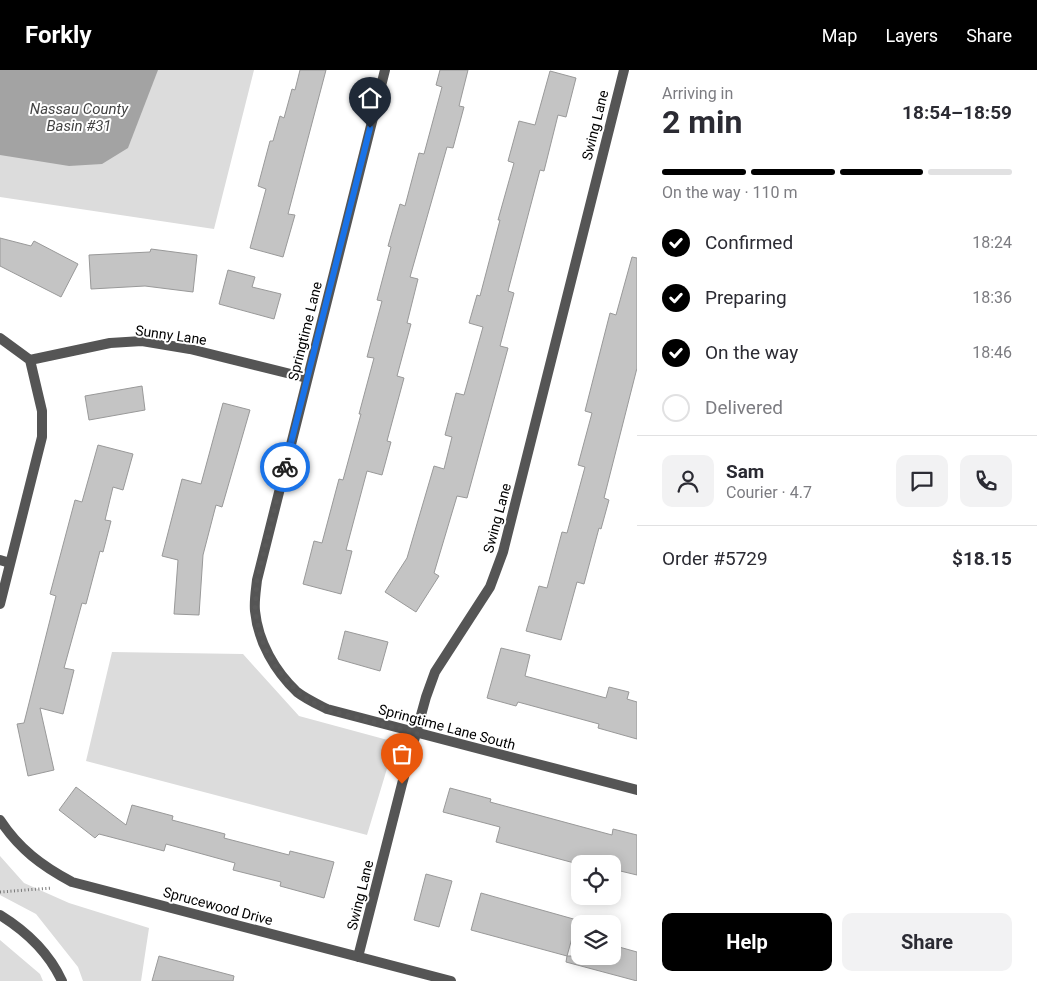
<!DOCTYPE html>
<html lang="en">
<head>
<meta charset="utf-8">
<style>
	:root { --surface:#fff; --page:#f2f2f3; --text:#2b2b33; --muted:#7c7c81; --line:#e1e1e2; --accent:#000 }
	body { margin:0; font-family:Roboto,sans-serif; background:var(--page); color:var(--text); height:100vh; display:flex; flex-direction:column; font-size:19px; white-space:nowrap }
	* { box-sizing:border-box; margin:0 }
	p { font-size:16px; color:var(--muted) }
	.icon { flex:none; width:28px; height:28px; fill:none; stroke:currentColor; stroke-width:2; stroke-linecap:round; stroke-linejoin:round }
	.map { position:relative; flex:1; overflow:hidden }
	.sheet { display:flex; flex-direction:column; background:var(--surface); width:400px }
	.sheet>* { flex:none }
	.fabs { position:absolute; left:571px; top:785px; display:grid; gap:10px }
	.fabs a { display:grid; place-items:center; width:50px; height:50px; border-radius:10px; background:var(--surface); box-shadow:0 2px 12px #0003; font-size:25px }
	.pin { position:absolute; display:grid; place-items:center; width:42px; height:42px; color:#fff; margin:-51px -21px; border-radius:50% 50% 50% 0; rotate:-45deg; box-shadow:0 0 5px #0007 }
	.pin .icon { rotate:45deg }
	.courier { position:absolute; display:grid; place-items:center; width:50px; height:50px; margin:-25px; border:4px solid #1a73e8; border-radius:50%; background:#fff; color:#222; box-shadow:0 1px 6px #0007 }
	.head em { font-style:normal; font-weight:700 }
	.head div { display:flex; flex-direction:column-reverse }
	.head { display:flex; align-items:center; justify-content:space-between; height:85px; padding:0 25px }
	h1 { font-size:32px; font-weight:700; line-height:38px }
	.bar { display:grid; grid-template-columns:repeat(4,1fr); gap:8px 5px; align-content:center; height:60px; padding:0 25px }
	.bar i { height:6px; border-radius:4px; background:var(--line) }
	.bar .current { background:var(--accent) }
	.bar p { grid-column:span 4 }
	.line { display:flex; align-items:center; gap:12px; padding:0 25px; border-top:1px solid var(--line) }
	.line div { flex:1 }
	.round { display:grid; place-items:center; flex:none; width:52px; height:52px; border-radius:10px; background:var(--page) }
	ol { padding:0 25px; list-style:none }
	li { display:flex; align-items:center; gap:15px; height:55px }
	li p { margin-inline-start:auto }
	li .icon { padding:5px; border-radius:50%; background:var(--accent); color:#fff; stroke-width:4 }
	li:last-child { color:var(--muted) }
	li i { width:28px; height:28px; border:2px solid var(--line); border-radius:50% }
	.cta { display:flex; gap:10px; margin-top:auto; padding:10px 25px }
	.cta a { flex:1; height:58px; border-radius:10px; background:var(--accent); color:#fff; font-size:20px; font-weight:700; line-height:58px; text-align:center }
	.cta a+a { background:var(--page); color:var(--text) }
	header { display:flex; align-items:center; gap:30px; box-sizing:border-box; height:70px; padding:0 25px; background:var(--accent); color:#fff }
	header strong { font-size:24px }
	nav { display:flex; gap:28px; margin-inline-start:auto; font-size:18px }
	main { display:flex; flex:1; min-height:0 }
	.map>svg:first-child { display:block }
</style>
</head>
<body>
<header>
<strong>Forkly</strong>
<nav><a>Map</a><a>Layers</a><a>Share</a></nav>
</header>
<main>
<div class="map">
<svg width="637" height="911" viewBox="0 0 637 911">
	<rect width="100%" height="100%" fill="#fff"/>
	<path fill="#dcdcdc" d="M0,0H254L214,159L0,127Z
		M112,582L243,584L299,646L395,672L367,765L86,691Z
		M0,786L24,813L69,833L149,858L141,911H83L78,897L36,844L0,825Z
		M0,870L40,904L43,911H0Z"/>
	<path fill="#a3a3a3" d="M0,0H158L128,78L102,94L69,96L0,85Z"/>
	<path fill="#c4c4c4" stroke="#999" d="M300,0H326L288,144L295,145L283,187L250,178L266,119L258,116L270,71H273L280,46L284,48L292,19L295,20Z
		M440,0H468L459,36L464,37L453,78L447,77L410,207L418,209L407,253L411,254L397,306L404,308L387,371L391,372L382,405L367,401L346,480L352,481L341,524L303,514L314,471L322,473L339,409L343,410L361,344H359L374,288L367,287L382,231L377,230L391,177L388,176L400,134L405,136L419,83L424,84L442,17L436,15Z
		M550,1L576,8L566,47L558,45L544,101L540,100L508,221L514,223L500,276L508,278L467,428L457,426L434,503L439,506L416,542L385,522L407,488L434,396L444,399L452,367L445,365L456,323L464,325L483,257L469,253L477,225L480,226L500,150H498L514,93L508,91L519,51L535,55Z
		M0,168L31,176L34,171L78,194L61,227L0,196Z
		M151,179L197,185L193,222L145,216L91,219L89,185L150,182Z
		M632,187L637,188V298L604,428L609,430L601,459L599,458L584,514L577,512L561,570L526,561L539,516L547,518L562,462L567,463L585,397L578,395L592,343L585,341L610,243L616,245Z
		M228,200L255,207L252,217L281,224L274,249L219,234Z
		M142,316L145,340L89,350L85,326Z
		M223,333L250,340L222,437L216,435L203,485L199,545L174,544L178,490L162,486L182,409L201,414Z
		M98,375L133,384L123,420L113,417L105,450L111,451L103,482L100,481L86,534L82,533L64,598L74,600L63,644L40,638L54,700L28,706L17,654L24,653L56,526L50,524L75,430L82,432Z
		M345,561L388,572L380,601L338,589Z
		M501,578L530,585L525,606L606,628L609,617L629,622L627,629L637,632V669L598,658L599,654L518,632L516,636L487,628Z
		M76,717L126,755L132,735L173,746L172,750L225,764L224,768L289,785L290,781L334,792L324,828L280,816L281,812L233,800L235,793L166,774L164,781L99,764L95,768L59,740Z
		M450,718L491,729L490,732L612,765L613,759L637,765V805L612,799V794H578L496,772L500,757L443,742Z
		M426,804L452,811L439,857L414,850Z
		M481,823L577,850L567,886L471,860Z
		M612,875L637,882V911L566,892L567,886H612Z
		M159,886L234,906L233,911H152Z"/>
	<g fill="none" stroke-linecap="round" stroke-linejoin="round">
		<path stroke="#777" stroke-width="3" stroke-dasharray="1 2.5" stroke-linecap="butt" d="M0,822L52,818"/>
		<path stroke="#555" stroke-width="10" d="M385,0L257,510C256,520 254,531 255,541C258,572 275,601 297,622C306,629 317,634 327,639L637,720
			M0,268L30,290L42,341V367L0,534
			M30,290L110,273L142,271L190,279L307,308
			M0,490L10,493
			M0,750C19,779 42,796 72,812L451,911
			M0,845C26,861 49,883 62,911
			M358,887L402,714L426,627L435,602L490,517L503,482L624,0"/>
	</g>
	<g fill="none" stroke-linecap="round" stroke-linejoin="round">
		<path stroke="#595959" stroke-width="5" stroke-dasharray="0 9" d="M285,397L257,510L255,541L259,561L265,578L277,599L298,622L309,630L327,640L417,663L402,714"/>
		<path stroke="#1a73e8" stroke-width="6" d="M285,397L370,58"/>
	</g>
	<g text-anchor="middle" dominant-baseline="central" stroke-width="4" stroke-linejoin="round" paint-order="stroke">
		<g font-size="14" fill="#000" stroke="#fff">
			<text transform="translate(595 55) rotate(-76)">Swing Lane</text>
			<text transform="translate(305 261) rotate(-76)">Springtime Lane</text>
			<text transform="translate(171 265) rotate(8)">Sunny Lane</text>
			<text transform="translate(497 448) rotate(-75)">Swing Lane</text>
			<text transform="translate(447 657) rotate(15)">Springtime Lane South</text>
			<text transform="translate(360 825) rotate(-76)">Swing Lane</text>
			<text transform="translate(218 836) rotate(15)">Sprucewood Drive</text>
		</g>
		<g font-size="15" font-style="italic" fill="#444" stroke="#fff">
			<text x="79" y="39">Nassau County<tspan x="79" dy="17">Basin #31</tspan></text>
		</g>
	</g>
</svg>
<div class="fabs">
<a><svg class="icon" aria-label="locate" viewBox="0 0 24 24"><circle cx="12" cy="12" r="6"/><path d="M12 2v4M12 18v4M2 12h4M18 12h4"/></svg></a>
<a><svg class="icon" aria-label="layers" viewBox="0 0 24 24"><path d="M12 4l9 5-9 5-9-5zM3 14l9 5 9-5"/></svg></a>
</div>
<div class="pin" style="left:402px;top:714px;background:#ea580c"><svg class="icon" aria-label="bag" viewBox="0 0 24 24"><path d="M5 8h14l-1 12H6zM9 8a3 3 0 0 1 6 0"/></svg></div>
<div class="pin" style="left:370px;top:58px;background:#1f2937"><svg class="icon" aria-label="home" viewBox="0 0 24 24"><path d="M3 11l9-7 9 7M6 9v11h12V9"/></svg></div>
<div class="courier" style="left:285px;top:397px"><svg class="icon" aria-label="bike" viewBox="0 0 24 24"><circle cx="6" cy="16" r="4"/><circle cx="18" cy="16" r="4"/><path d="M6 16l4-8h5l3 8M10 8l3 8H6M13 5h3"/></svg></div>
</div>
<section class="sheet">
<div class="head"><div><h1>2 min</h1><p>Arriving in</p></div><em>18:54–18:59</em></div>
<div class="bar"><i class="current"></i><i class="current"></i><i class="current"></i><i></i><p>On the way · 110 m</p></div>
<ol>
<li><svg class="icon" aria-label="check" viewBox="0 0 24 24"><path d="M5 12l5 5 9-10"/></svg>Confirmed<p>18:24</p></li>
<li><svg class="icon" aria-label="check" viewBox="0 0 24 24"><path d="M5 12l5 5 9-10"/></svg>Preparing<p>18:36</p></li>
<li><svg class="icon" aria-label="check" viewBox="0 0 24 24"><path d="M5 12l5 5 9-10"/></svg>On the way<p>18:46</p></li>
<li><i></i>Delivered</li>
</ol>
<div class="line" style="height:90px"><a class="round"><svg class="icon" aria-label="person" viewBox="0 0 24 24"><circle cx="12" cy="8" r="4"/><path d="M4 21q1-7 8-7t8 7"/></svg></a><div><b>Sam</b><p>Courier · 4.7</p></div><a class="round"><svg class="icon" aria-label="chat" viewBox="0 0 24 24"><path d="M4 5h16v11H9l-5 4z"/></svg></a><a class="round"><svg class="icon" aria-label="phone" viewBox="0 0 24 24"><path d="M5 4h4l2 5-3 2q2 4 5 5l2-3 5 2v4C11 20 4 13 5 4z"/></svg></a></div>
<div class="line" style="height:65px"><div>Order #5729</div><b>$18.15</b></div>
<div class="cta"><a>Help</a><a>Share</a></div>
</section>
</main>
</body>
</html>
